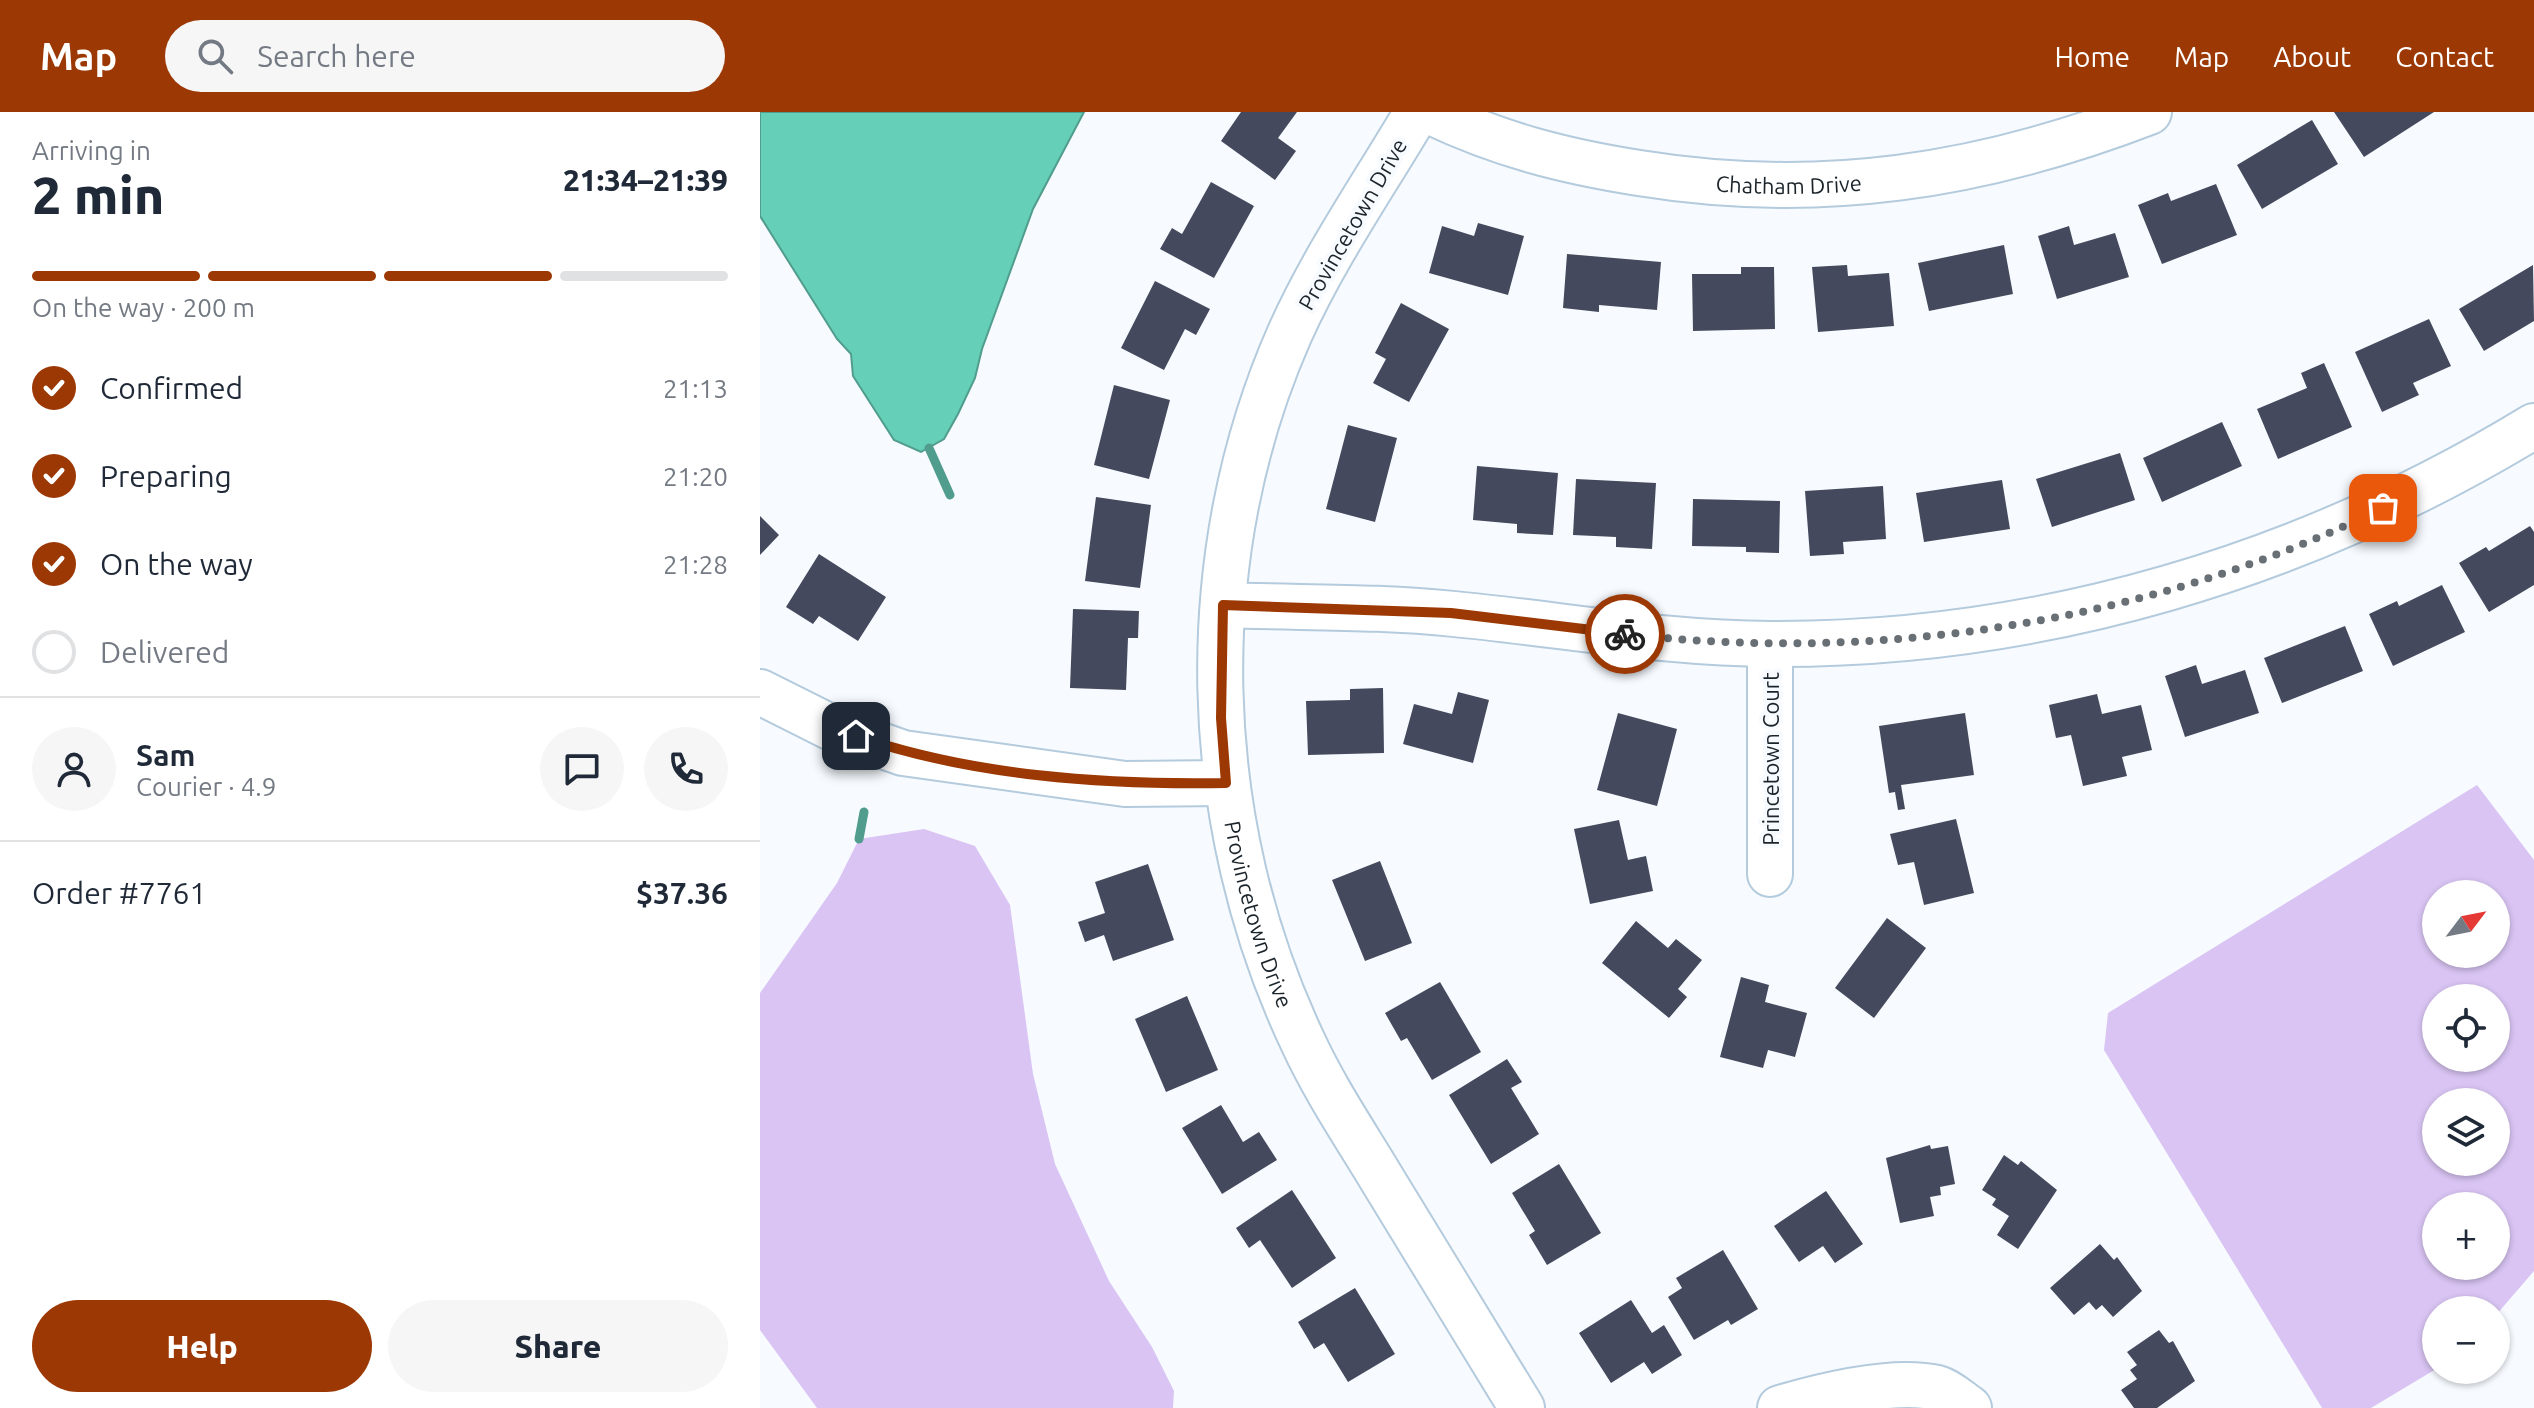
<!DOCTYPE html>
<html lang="en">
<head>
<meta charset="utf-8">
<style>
	:root { --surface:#fff; --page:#f6f6f7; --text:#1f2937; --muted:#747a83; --line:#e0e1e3; --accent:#9c3804 }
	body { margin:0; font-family:Ubuntu,sans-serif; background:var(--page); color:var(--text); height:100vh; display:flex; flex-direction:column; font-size:30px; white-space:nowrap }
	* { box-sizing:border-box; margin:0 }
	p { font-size:26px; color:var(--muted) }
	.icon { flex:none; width:44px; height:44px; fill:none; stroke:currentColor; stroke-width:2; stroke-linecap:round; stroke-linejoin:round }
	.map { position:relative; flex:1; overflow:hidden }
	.sheet { display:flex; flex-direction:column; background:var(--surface); width:760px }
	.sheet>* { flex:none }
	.needle { width:52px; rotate:58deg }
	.tools { position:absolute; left:1662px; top:768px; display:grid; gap:16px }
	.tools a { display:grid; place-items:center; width:88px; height:88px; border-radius:50%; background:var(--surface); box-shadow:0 2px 6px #0004; font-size:40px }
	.pin { position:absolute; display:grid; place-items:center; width:68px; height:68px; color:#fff; margin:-34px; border-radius:16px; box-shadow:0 4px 12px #0006 }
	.courier { position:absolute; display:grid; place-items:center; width:80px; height:80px; margin:-40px; border:6px solid #9c3804; border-radius:50%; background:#fff; color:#222; box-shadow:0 2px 10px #0007 }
	.headline em { font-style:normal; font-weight:800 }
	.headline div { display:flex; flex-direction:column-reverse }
	.headline { display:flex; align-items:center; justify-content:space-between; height:136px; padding:0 32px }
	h1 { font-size:52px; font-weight:800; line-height:60px }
	.bar { display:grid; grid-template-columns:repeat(4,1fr); gap:12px 8px; align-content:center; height:96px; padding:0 32px }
	.bar i { height:10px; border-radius:6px; background:var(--line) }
	.bar .current { background:var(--accent) }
	.bar p { grid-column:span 4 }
	.line { display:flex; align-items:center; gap:20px; padding:0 32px; border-top:2px solid var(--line) }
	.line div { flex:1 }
	.round { display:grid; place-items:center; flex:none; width:84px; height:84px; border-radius:42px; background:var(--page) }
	ol { padding:0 32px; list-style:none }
	li { display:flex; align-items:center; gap:24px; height:88px }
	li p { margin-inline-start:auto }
	li .icon { padding:8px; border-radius:50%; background:var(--accent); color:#fff; stroke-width:4 }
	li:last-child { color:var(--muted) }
	li i { width:44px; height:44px; border:4px solid var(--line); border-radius:50% }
	.primary-button { display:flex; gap:16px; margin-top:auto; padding:16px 32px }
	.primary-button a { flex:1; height:92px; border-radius:48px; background:var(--accent); color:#fff; font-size:32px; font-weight:800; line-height:92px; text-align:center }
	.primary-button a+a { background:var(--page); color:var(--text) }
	header { display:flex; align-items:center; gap:48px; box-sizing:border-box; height:112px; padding:0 40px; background:var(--accent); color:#fff }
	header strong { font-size:38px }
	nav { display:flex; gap:44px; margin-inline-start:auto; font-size:28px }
	.search { width:560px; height:72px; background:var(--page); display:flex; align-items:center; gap:20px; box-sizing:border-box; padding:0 28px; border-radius:44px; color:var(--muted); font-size:30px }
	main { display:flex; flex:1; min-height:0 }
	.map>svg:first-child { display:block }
</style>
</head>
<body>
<header>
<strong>Map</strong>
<div class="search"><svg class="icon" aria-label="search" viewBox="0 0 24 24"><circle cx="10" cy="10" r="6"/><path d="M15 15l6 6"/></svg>Search here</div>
<nav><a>Home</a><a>Map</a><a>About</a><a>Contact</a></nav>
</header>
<main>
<section class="sheet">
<div class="headline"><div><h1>2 min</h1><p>Arriving in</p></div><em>21:34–21:39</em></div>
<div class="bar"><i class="current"></i><i class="current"></i><i class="current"></i><i></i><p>On the way · 200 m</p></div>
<ol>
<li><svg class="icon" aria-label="check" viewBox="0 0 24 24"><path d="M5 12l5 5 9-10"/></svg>Confirmed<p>21:13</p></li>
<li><svg class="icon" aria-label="check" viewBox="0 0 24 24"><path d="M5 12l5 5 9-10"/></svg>Preparing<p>21:20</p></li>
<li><svg class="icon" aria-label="check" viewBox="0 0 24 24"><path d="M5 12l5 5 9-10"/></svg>On the way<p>21:28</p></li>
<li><i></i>Delivered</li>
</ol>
<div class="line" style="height:144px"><a class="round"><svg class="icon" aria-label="person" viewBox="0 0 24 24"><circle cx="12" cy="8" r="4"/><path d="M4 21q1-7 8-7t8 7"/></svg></a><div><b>Sam</b><p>Courier · 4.9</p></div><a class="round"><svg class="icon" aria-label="chat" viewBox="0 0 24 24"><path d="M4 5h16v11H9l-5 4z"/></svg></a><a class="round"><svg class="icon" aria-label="phone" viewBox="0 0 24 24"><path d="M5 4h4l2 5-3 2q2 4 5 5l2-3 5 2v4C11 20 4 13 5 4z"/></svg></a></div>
<div class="line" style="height:104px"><div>Order #7761</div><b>$37.36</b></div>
<div class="primary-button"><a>Help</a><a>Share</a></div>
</section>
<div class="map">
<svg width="1774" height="1296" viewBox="0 0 1774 1296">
	<rect width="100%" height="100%" fill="#f7fbff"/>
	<path fill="#d9c4f3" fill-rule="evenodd" d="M1717,673L1774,748V1159L1736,1203V1198H1676V1257L1611,1296H1562L1344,938L1348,901ZM1676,782H1736V842H1676ZM1676,886H1736V946H1676ZM1676,990H1736V1050H1676ZM1676,1094H1736V1154H1676Z
		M164,717L215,734L250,793L273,962L295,1052L349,1169L392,1235L414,1279L413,1296H57L0,1218V881L77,771L99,727Z"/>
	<path fill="#66cfb8" stroke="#509c8d" stroke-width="2" d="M0,0H324L273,97L222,237L215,266L198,302L184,327L161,340L134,328L93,264L91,242L77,227L0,104Z"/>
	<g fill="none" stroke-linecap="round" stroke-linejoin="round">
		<path stroke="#509c8d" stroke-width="9" d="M169,336L190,383
			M99,727L104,700"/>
	</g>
	<path fill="#44495d" d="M481,0H537L518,26L536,39L515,68L461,29Z
		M1574,0H1674L1604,45Z
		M1552,8L1578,52L1502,97L1477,53Z
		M451,70L494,94L454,166L400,137L412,116L422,122Z
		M1456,72L1477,123L1402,152L1378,93L1408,81L1411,89Z
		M718,111L764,124L748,183L669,161L682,114L714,124Z
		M1309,114L1314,133L1355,121L1369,165L1297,187L1278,124Z
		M1244,133L1253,182L1169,199L1158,151Z
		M807,142L901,150L897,198L839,193V200L803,196Z
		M1087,153L1088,164L1129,161L1134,214L1058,220L1052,155Z
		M1773,153L1774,209L1724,239L1699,197Z
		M981,155H1014L1015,217L933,219L932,162H981Z
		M395,169L450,197L436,223L425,217L404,258L361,236Z
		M641,191L689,217L649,290L613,271L626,247L615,241Z
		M1669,207L1691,254L1653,271L1659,283L1622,300L1595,240Z
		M1564,251L1592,315L1518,347L1497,297L1547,276L1541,261Z
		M354,273L410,288L389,367L334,353Z
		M1462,310L1482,354L1402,390L1383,346Z
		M588,313L637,326L615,410L566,397Z
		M1360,341L1375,388L1292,415L1276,367Z
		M717,354L798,361L793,423L757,421V412L713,408Z
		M816,367L896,371L892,437L856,435V425L813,423Z
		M1242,368L1250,417L1164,430L1156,381Z
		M1123,374L1126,427L1083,430L1084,442L1050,444L1045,379Z
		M336,385L391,393L380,476L325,469Z
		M933,387L1020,389L1019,441L986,440V435L932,434Z
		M0,404L19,423L0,443Z
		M1770,414L1774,420V473L1729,500L1699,451L1726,435L1729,439Z
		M59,442L126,485L98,529L59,504L53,512L26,495Z
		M1682,473L1705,520L1633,554L1609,502L1637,489L1639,494Z
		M313,497L379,499L378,526H368L366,578L310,576Z
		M1585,514L1603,559L1522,591L1504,546Z
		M1436,553L1442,572L1485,558L1499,601L1425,625L1405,564Z
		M623,576L624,641L548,643L546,589L590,588V577Z
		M698,580L729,588L713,651L643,632L654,592L692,602Z
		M1337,582L1342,602L1381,593L1392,638L1362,645L1367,664L1323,674L1311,623L1296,626L1289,593Z
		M858,601L917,617L897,694L837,678Z
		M1205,601L1214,663L1141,673L1145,697L1138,698L1135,680L1129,681L1119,614Z
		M1196,707L1214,781L1164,793L1154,750L1138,753L1130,722Z
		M859,708L868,748L886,744L893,779L830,792L814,717Z
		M620,749L652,831L605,849L572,768Z
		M388,752L414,828L353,849L344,823L325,830L318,810L345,801L335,770Z
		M1127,806L1166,836L1114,906L1075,876Z
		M876,809L908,836L916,827L942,848L918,877L927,885L909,906L842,851Z
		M981,865L1009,873L1005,890L1047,901L1035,945L1008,938L1003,956L960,945Z
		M680,870L721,940L672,968L647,926L641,929L625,901Z
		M427,884L458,958L406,980L375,907Z
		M747,947L762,970L751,976L779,1022L731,1052L689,983Z
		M461,993L483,1030L499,1020L517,1048L462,1082L422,1016Z
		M1170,1033L1171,1037L1188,1034L1195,1072L1180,1075L1181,1083L1170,1085L1174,1104L1140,1111L1126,1046Z
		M1244,1043L1258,1053L1261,1049L1297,1078L1258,1137L1237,1123L1249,1104L1232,1093L1236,1087L1222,1078Z
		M799,1052L841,1121L787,1153L769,1123L775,1119L752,1081Z
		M532,1078L576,1146L532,1176L500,1128L489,1136L476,1116Z
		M1066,1079L1103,1132L1075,1151L1063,1134L1039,1150L1014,1114Z
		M1340,1132L1354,1148L1357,1145L1382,1179L1353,1205L1342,1193L1336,1198L1329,1190L1314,1203L1290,1176Z
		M963,1138L998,1197L971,1213L968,1208L934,1228L908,1185L922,1176L916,1166Z
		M595,1176L635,1242L588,1270L564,1231L554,1237L538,1210Z
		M871,1188L892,1221L904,1213L922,1243L892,1262L884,1250L851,1271L819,1221Z
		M1399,1218L1409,1231L1413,1229L1435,1269L1397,1296H1374L1361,1278L1377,1267L1370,1258L1377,1253L1367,1240Z"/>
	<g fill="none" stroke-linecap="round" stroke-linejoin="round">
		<g stroke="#b4cbdd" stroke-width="48">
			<g id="minor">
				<path id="s1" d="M657,0C614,73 565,143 530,221C431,444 439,711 543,930C566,980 597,1025 625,1072C671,1146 716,1221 762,1296"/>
				<path id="s2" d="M671,0C741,33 803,49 879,61C1059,90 1220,65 1389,0"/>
				<path d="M463,493C540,496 618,494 694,502C800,512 906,532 1012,532C1283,533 1544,454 1774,314"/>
				<path d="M0,580L72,616L143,641L365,672L466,671"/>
				<path d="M1010,762V532"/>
				<path d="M1020,1296C1061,1284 1134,1266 1177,1276C1188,1279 1200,1290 1209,1296"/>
			</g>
		</g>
		<use href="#minor" stroke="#fff" stroke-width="44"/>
	</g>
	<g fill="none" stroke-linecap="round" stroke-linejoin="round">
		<path stroke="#686f75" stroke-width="8" stroke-dasharray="0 14.4" d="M865,522C1121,552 1391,510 1623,396"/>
		<path stroke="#9c3804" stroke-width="10" d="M96,624C213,664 343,673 466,671L461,606L463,493L691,501L865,522"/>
	</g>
	<g text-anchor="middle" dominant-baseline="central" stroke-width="8" stroke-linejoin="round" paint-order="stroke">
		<g font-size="22" fill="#1b242a" stroke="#f7fbff">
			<text stroke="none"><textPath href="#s2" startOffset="368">Chatham Drive</textPath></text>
			<text transform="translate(592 112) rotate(-60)">Provincetown Drive</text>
			<text transform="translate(1010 647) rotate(-90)">Princetown Court</text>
			<text stroke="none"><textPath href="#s1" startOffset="850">Provincetown Drive</textPath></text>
		</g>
	</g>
</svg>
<div class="tools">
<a><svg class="needle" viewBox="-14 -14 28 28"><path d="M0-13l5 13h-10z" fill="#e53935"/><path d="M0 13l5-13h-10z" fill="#747a83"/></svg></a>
<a><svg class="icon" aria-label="locate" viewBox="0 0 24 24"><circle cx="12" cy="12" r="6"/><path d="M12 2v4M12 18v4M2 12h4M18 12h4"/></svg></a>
<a><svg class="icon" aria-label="layers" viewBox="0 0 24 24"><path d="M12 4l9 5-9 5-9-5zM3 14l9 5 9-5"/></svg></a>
<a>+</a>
<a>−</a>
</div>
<div class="pin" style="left:1623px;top:396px;background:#ea580c"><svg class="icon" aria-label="bag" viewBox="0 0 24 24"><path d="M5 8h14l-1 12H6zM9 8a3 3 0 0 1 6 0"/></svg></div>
<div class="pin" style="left:96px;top:624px;background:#1f2937"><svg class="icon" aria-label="home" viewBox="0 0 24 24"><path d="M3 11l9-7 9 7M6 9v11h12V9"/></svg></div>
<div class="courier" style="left:865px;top:522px"><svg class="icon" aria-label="bike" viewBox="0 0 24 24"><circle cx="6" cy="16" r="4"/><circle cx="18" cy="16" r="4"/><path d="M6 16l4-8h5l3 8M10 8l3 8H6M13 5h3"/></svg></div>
</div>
</main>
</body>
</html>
